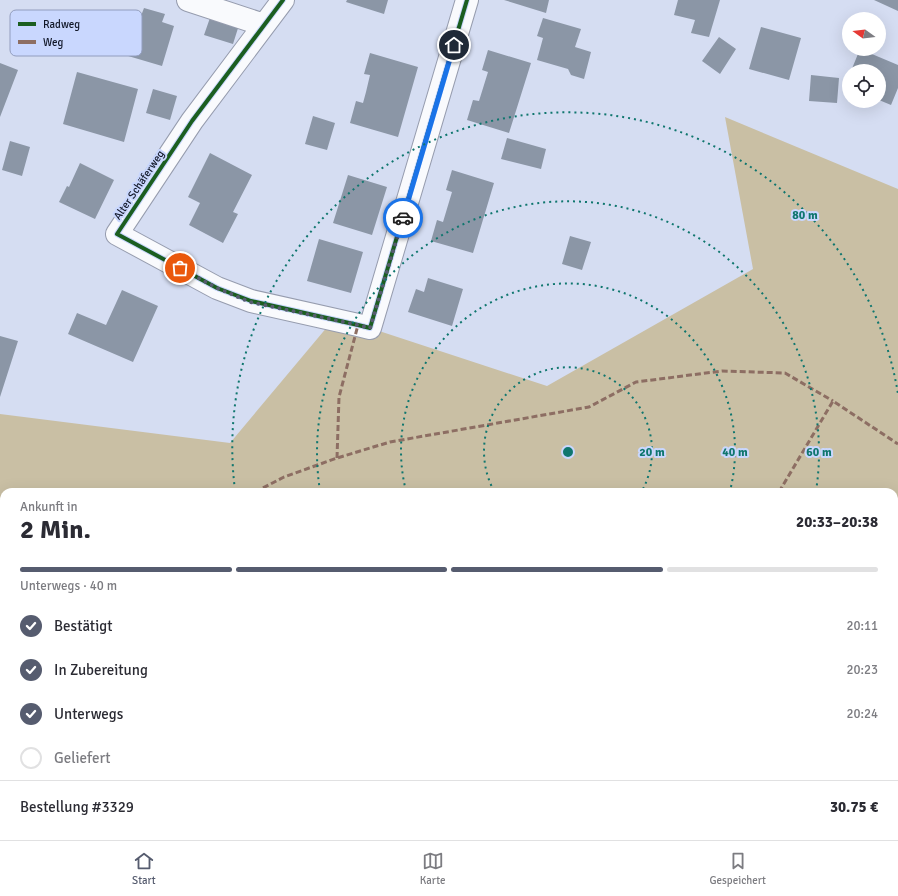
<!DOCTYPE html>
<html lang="de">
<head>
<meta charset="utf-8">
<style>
	:root { --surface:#fff; --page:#f7f7f7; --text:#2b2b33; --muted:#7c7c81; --line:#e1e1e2; --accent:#565c6f }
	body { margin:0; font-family:Signika,sans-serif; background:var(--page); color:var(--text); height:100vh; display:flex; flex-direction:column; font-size:15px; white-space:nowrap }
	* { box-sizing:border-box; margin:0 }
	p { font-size:13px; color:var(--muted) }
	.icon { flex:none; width:22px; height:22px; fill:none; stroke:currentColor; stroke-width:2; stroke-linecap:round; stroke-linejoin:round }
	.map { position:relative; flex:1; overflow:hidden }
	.drawer { position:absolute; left:0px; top:488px; width:898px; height:352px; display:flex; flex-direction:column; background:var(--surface); border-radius:12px 12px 0 0; box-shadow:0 4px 16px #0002 }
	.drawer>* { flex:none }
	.needle { width:26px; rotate:285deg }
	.buttons { position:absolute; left:842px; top:12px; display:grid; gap:8px }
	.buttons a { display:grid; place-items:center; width:44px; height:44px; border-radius:50%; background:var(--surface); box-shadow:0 4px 16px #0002; font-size:20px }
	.pin { position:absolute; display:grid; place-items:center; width:34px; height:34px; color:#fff; margin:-17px; border:2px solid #fff; border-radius:50%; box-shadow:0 1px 4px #0007 }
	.courier { position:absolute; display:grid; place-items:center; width:40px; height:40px; margin:-20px; border:3px solid #1a73e8; border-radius:50%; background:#fff; color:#222; box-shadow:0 1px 5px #0007 }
	.headline em { font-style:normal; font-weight:700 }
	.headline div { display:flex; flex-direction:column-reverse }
	.headline { display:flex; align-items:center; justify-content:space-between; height:68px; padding:0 20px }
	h1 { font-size:26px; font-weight:700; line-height:30px }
	.bar { display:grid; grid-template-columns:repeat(4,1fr); gap:6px 4px; align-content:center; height:48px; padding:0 20px }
	.bar i { height:5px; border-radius:3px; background:var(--line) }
	.bar .active { background:var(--accent) }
	.bar p { grid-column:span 4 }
	.line { display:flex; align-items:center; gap:10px; padding:0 20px; border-top:1px solid var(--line) }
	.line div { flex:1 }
	ol { padding:0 20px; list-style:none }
	li { display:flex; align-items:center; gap:12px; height:44px }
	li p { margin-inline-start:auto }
	li .icon { padding:4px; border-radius:50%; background:var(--accent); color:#fff; stroke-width:4 }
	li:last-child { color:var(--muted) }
	li i { width:22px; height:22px; border:2px solid var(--line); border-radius:50% }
	.tab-bar { display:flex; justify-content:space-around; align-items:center; height:56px; border-top:1px solid var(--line); background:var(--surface); font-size:11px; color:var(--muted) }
	.tab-bar a { display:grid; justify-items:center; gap:2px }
	.tab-bar .active { color:var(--accent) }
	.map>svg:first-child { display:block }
</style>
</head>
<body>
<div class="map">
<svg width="898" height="840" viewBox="0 0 898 840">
	<rect width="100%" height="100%" fill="#d5ddf2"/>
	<path fill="#c9bfa4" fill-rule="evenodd" d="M725,117L898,189V840H0V414L230,443L333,320L370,328L547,386L753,269ZM4,492H894V836H4Z"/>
	<path fill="#8b96a6" d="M347,0H388L384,14L346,2Z
		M504,0H549L546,13Z
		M678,0H720L709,37L691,33L695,20L674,15Z
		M874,0H898V11Z
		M144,8L165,14L162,22L174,26L162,66L118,53L130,13L141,16Z
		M211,15L239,25L233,44L204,35Z
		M543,18L581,29L575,47L591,52L584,79L571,75L568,69L537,60L543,38L537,36Z
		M761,27L801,38L789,80L749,69Z
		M719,37L736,49L720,74L702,61Z
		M860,49L898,65V88L891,105L879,100V71H851Z
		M488,50L531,63L509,133L467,120L473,100L479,101L488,72L482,70Z
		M370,53L418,67L398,137L350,123L356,101L363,103L366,92L370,75L364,74Z
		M0,63L18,70L0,117Z
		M77,72L138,89L124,142L63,124Z
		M811,75L839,78L837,103L809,101Z
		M849,75V88L844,86Z
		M153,89L177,96L170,120L146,113Z
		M313,116L335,123L327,150L305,144Z
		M507,138L546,149L541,169L501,159Z
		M10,141L30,147L22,176L2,170Z
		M210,153L252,175L233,212L238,214L223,243L189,225L200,203L188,197Z
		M80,163L114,180L95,219L59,202L67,186L69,187Z
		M452,170L494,183L473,253L431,241L437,220L443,222L452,192L446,190Z
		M348,175L387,187L372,235L333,223Z
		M570,236L591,242L582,270L562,264Z
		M319,239L363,252L351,293L307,281Z
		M428,278L463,289L452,326L408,312L416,289L424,292Z
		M122,290L158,306L133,362L68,334L77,313L106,325Z
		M0,336L18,341L0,397Z"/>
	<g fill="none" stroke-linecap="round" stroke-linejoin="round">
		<g stroke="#969cae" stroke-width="24">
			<path id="minor" d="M188,0L264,25
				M283,0L192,121L117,234L217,288L251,301L358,325L370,328L467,0"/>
		</g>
		<use href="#minor" stroke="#f9fafd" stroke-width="22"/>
		<path stroke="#8d6e63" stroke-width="3" stroke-dasharray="6 3" stroke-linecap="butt" d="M337,458L339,397L358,325
			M255,492L284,477L337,458L390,442L589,407L636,382L722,371L785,373L833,401
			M779,492L833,401L898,444
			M0,634L4,631
			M0,833L4,832
			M845,836L852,840"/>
		<g stroke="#c9d7fe" stroke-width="6">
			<path id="cycleway" d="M283,0L192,121L117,234L217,288L251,301L358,325L370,328L467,0"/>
		</g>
		<use href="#cycleway" stroke="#1b5e20" stroke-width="4"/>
	</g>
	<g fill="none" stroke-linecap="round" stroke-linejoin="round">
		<path stroke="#565c6f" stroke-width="4" stroke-dasharray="0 7.2" d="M180,268L217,288L250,302L358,325L370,328L403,218"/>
		<path stroke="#1a73e8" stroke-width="5" d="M403,218L454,45"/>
	</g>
	<g fill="none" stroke="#0f766e" stroke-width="2" stroke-dasharray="2 4">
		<path d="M494 491A84 84 0 1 1 642 491"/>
		<path d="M406 491A167 167 0 1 1 730 491"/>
		<path d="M320 491A251 251 0 1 1 816 491"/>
		<path d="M898 510A335 335 0 0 1 894 527M235 490A335 335 0 0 1 898 394"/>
	</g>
	<g text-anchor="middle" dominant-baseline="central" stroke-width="4" stroke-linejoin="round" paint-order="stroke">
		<g font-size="11" fill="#111728" stroke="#c9d7fe">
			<text transform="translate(139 185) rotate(-56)">Alter Schäferweg</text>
		</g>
	</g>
	<rect x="10" y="10" width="132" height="46" rx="6" fill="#c9d7fe" stroke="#929dbe" stroke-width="1"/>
	<rect x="18" y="22" width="18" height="4" fill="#1b5e20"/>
	<rect x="18" y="40" width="18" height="4" fill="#8d6e63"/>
	<g font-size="11" fill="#111728">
		<text x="43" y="28">Radweg</text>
		<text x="43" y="46">Weg</text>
	</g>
	<circle cx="568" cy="452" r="6" fill="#0f766e" stroke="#c9d7fe" stroke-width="2"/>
	<g font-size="12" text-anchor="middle" font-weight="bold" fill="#0f766e" stroke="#c9d7fe" stroke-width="4" stroke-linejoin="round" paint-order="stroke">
		<text x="805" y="219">80 m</text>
		<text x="652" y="456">20 m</text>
		<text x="735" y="456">40 m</text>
		<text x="819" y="456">60 m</text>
	</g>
</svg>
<div class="buttons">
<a><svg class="needle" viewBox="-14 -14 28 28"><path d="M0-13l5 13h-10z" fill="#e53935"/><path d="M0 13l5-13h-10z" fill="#7c7c81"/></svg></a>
<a><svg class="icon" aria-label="locate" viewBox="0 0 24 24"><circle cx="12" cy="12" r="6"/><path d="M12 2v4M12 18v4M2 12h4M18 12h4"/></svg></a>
</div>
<div class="pin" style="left:180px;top:268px;background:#ea580c"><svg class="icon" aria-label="bag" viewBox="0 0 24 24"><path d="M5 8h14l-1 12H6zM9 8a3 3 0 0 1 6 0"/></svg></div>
<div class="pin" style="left:454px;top:45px;background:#1f2937"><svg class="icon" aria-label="home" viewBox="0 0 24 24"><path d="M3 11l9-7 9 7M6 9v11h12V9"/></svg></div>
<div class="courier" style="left:403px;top:218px"><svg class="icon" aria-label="car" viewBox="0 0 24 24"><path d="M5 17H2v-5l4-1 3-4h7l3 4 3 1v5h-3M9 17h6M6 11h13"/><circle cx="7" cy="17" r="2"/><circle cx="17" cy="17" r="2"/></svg></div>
<section class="drawer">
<div class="headline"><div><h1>2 Min.</h1><p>Ankunft in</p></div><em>20:33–20:38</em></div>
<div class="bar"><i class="active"></i><i class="active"></i><i class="active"></i><i></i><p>Unterwegs · 40 m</p></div>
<ol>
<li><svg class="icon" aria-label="check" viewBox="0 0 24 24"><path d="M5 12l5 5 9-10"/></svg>Bestätigt<p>20:11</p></li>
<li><svg class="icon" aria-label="check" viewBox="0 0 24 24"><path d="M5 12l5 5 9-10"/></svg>In Zubereitung<p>20:23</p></li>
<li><svg class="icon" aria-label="check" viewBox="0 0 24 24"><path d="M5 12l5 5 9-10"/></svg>Unterwegs<p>20:24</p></li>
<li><i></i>Geliefert</li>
</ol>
<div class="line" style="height:52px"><div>Bestellung #3329</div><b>30.75 €</b></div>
</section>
</div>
<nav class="tab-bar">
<a class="active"><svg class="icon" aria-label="home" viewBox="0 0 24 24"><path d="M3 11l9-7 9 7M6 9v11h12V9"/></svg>Start</a>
<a><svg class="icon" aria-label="map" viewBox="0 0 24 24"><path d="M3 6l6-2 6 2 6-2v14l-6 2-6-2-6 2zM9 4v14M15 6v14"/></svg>Karte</a>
<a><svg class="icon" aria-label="saved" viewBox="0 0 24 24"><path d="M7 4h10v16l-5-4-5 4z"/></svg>Gespeichert</a>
</nav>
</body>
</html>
